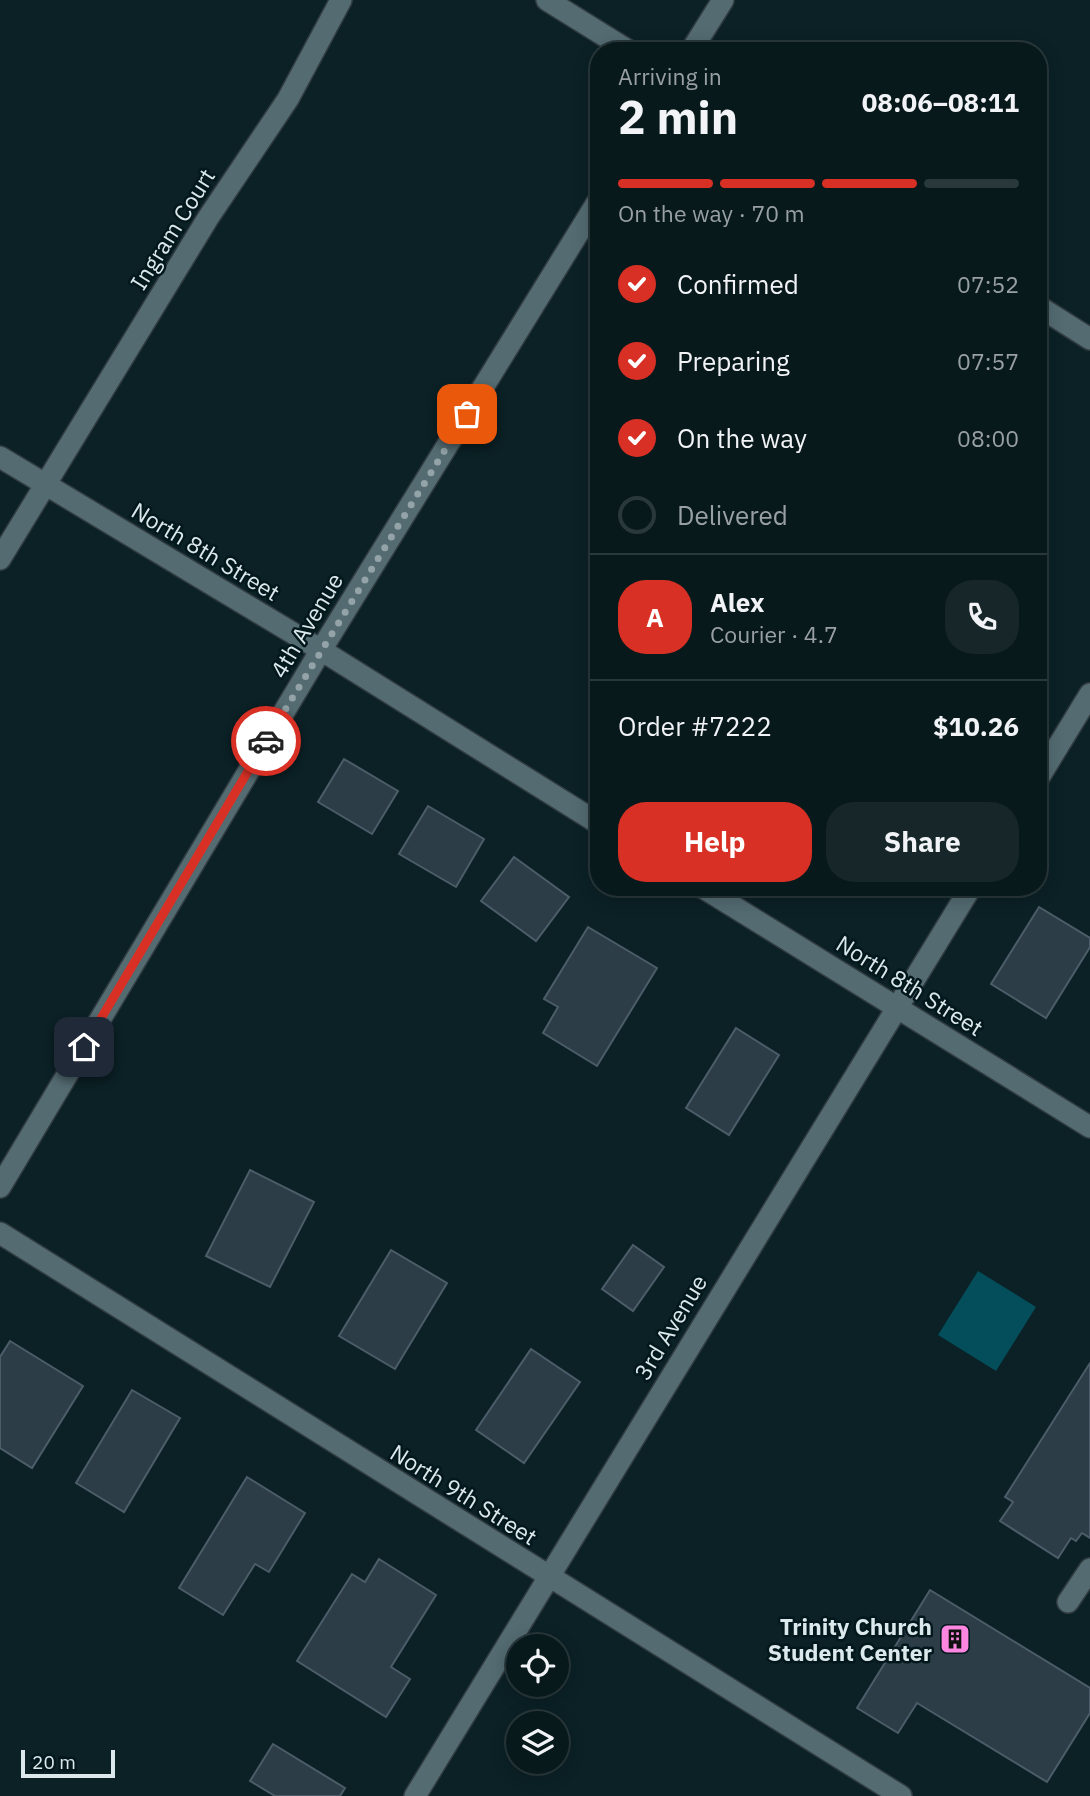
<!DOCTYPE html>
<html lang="en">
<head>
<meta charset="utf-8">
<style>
	:root { --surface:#08191c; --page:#162629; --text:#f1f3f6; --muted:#98a0a3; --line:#29383b; --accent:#d93025 }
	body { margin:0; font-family:"IBM Plex Sans",sans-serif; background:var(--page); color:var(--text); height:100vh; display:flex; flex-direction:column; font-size:26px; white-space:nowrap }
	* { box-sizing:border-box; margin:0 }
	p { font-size:23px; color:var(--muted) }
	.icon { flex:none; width:38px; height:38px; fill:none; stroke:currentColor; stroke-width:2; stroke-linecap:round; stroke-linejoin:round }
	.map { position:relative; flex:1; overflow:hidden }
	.panel { position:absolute; left:590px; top:42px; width:457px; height:854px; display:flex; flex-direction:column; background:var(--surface); border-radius:28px; box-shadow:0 4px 18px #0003,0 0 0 2px var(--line) }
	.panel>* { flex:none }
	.tools { position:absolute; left:506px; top:1634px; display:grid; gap:14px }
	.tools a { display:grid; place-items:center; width:63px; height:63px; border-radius:50%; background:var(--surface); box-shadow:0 4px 18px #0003,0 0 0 2px var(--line); font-size:35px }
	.scale { position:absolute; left:21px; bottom:18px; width:94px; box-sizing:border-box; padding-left:7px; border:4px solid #dce9ec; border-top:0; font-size:19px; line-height:24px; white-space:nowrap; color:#dce9ec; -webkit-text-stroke:5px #03181d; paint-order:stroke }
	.pin { position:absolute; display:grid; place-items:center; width:60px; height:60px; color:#fff; margin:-30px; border-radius:14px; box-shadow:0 4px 10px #0006 }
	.courier { position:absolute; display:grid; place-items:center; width:70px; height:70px; margin:-35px; border:5px solid #d93025; border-radius:50%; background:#fff; color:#222; box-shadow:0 2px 9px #0007 }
	.headline em { font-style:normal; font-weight:700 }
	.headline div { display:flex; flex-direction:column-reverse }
	.headline { display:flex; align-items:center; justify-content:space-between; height:119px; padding:0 28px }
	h1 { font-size:46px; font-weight:700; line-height:52px }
	.bar { display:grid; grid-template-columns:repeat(4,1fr); gap:10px 7px; align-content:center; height:84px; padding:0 28px }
	.bar i { height:9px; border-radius:5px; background:var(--line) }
	.bar .on { background:var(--accent) }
	.bar p { grid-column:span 4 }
	.line { display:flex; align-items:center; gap:18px; padding:0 28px; border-top:2px solid var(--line) }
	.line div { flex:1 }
	.round { display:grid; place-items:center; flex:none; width:74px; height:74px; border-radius:28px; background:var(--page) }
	ol { padding:0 28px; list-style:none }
	li { display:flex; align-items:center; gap:21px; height:77px }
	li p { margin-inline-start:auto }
	li .icon { padding:7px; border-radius:50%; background:var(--accent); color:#fff; stroke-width:4 }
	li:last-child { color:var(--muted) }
	li i { width:38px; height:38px; border:4px solid var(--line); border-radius:50% }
	.action { display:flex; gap:14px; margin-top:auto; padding:14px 28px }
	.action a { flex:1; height:80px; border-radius:28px; background:var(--accent); color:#fff; font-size:28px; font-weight:700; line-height:80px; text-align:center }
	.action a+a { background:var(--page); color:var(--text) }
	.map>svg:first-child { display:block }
</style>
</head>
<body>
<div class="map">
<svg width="1090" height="1796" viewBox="0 0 1090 1796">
	<rect width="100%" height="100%" fill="#0b2126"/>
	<path fill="#044d5b" d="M978,1271L1036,1307L996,1371L938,1335Z"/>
	<path fill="#2d3d48" stroke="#4c5d69" stroke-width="2" d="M344,759L398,791L372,834L318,802Z
		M428,806L484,839L456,887L399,854Z
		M514,857L569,897L536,941L481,901Z
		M1039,907L1090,938V947L1046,1018L991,984Z
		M588,927L657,968L597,1066L543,1033L558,1007L544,999Z
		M736,1028L779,1055L729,1135L686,1108Z
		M250,1170L314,1202L270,1287L206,1256Z
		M633,1245L664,1267L633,1311L602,1289Z
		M391,1250L447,1283L395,1369L339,1336Z
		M10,1341L83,1386L32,1468L0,1448V1357Z
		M531,1349L580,1382L524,1463L476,1430Z
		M1090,1363V1538L1082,1533L1076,1541L1071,1538L1058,1558L1000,1521L1013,1502L1005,1497Z
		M132,1390L180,1418L124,1512L76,1483Z
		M247,1477L305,1513L269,1572L255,1564L223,1615L179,1588Z
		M379,1559L436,1595L391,1667L410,1679L386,1717L297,1661L352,1574L365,1582Z
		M930,1590L1090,1688V1713L1047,1782L917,1703L898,1733L857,1708Z
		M273,1744L345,1788L340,1796H275L250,1781Z"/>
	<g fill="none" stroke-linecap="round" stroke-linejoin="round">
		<g stroke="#303b40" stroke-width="24">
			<path id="minor" d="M547,0L629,51
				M691,51L723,0
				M1038,306L1090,339
				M0,457L321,650L598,823
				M0,559L208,218L288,99L341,0
				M1038,779L1090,694
				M702,887L1090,1127
				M0,1187L321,650L598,201
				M0,1233L901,1796
				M1068,1602L1090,1569
				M415,1796L971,887"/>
		</g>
		<use href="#minor" stroke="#536b71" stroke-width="21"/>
	</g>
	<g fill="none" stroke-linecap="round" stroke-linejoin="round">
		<path stroke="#93a3a7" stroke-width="7" stroke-dasharray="0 12.6" d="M266,741L467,414"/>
		<path stroke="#d93025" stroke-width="9" d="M84,1047L266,741"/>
	</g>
	<defs>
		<g id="building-square" transform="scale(1.575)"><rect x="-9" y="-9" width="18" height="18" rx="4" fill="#fd86e1" stroke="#03181d"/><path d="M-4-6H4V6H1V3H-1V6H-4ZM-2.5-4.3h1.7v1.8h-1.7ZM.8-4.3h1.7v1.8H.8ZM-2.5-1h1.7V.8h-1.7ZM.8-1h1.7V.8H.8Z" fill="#111"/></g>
	</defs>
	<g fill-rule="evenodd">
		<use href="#building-square" x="955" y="1639"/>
	</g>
	<g text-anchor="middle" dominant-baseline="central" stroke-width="5" stroke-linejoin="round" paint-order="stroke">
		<g font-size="23" fill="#dce9ec" stroke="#03181d">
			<text transform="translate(172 229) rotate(-58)">Ingram Court</text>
			<text transform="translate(206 551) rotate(31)">North 8th Street</text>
			<text transform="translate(306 625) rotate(-59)">4th Avenue</text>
			<text transform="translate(910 985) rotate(32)">North 8th Street</text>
			<text transform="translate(670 1327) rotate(-59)">3rd Avenue</text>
			<text transform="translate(464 1494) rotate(32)">North 9th Street</text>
		</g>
		<g font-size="23" font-weight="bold" fill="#dce9ec" stroke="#03181d" text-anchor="end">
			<text x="932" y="1626">Trinity Church<tspan x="932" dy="26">Student Center</tspan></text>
		</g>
	</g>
</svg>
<div class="tools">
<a><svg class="icon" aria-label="locate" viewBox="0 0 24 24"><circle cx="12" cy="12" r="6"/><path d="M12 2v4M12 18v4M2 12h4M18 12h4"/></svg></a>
<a><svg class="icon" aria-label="layers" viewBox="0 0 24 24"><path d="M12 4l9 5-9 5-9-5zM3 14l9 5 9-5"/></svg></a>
</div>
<div class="scale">20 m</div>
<div class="pin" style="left:467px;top:414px;background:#ea580c"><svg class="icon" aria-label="bag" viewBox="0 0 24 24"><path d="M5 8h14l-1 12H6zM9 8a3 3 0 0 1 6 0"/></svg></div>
<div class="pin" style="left:84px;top:1047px;background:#1f2937"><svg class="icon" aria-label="home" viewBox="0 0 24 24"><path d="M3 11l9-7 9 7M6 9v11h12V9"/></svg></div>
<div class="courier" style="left:266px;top:741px"><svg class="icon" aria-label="car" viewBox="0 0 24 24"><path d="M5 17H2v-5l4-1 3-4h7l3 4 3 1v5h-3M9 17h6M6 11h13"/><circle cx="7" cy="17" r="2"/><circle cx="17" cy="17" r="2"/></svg></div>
<section class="panel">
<div class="headline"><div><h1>2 min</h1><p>Arriving in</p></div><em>08:06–08:11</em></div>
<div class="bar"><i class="on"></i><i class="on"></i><i class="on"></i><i></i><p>On the way · 70 m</p></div>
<ol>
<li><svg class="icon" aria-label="check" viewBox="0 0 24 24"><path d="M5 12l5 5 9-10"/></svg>Confirmed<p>07:52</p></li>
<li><svg class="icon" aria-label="check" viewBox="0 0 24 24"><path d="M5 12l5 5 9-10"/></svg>Preparing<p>07:57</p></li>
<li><svg class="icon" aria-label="check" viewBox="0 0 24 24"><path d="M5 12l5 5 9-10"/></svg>On the way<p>08:00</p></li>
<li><i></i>Delivered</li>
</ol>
<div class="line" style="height:126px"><b class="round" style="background:var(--accent);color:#fff">A</b><div><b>Alex</b><p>Courier · 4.7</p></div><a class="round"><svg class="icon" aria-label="phone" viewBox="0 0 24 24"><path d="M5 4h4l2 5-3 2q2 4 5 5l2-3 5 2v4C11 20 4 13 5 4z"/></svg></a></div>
<div class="line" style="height:91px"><div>Order #7222</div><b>$10.26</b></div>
<div class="action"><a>Help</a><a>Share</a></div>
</section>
</div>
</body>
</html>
